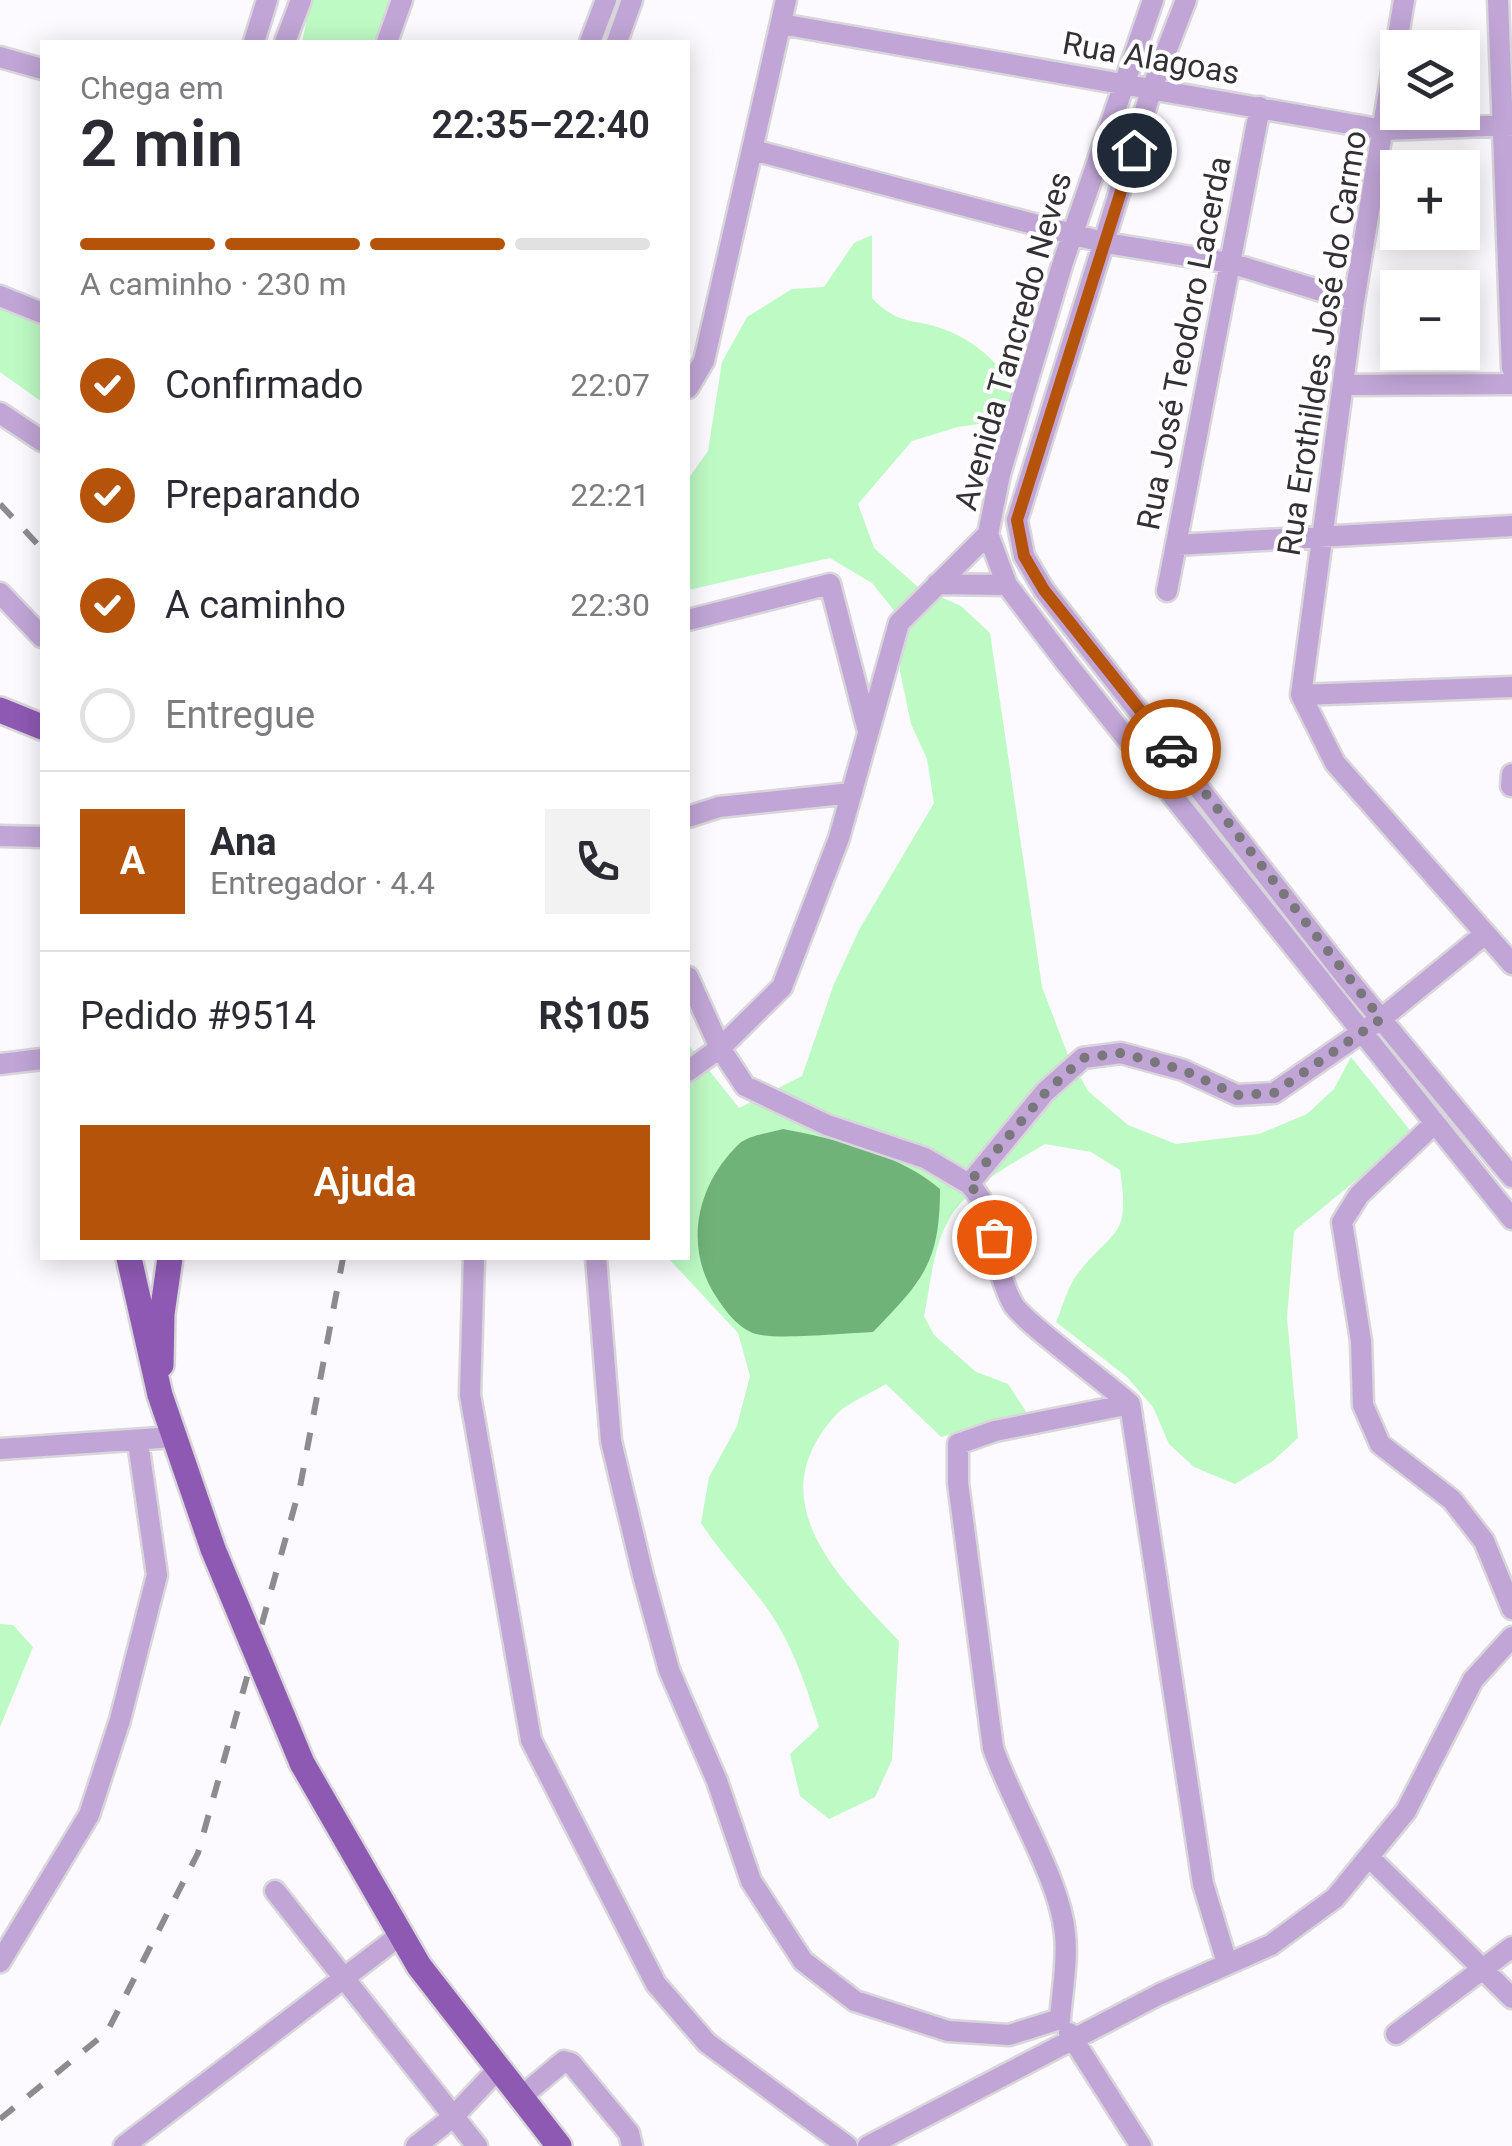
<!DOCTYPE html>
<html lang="pt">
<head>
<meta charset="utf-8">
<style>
	:root { --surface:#fff; --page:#f2f2f3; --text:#2b2b33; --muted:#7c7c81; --line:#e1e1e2; --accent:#b45309 }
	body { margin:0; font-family:Roboto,sans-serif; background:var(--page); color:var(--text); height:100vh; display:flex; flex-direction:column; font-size:38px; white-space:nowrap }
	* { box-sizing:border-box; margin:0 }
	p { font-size:32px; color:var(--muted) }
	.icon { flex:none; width:55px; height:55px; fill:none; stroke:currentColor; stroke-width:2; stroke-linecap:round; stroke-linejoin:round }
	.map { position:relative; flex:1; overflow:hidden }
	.drawer { position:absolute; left:40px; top:40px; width:650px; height:1220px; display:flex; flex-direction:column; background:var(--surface); border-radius:0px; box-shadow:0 5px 25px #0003 }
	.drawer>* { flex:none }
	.buttons { position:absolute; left:1380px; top:30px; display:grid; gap:20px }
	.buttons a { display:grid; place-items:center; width:100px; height:100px; border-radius:0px; background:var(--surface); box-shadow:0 5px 25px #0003; font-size:50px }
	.pin { position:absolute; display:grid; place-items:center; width:85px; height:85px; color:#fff; margin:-42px; border:5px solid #fff; border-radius:50%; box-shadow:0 2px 10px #0007 }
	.courier { position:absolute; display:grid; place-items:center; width:100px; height:100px; margin:-50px; border:8px solid #b45309; border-radius:50%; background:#fff; color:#222; box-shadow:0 2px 12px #0007 }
	.headline em { font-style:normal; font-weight:600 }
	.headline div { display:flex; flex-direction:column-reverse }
	.headline { display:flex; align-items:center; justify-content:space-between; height:170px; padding:0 40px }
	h1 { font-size:65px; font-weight:600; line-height:75px }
	.bar { display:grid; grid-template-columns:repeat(4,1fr); gap:15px 10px; align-content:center; height:120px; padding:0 40px }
	.bar i { height:12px; border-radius:8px; background:var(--line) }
	.bar .on { background:var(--accent) }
	.bar p { grid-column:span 4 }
	.line { display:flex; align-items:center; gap:25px; padding:0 40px; border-top:2px solid var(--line) }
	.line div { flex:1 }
	.round { display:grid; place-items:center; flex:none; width:105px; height:105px; border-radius:0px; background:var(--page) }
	ol { padding:0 40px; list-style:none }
	li { display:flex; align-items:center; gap:30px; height:110px }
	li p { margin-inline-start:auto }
	li .icon { padding:10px; border-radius:50%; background:var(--accent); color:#fff; stroke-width:4 }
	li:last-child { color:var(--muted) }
	li i { width:55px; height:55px; border:5px solid var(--line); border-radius:50% }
	.action { display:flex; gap:20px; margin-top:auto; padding:20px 40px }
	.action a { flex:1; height:115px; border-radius:0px; background:var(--accent); color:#fff; font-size:40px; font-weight:600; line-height:115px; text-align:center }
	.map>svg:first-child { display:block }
</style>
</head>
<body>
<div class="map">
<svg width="1512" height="2146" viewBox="0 0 1512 2146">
	<rect width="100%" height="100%" fill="#fcf9ff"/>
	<path fill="#befac4" d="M311,0H392L376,42H302Z
		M872,235V298C900,328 917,317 951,332C981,346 999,364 1016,390L1007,420L958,427L912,441L858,504L874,548L918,587L961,606L990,633L1042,987L1068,1055L1088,1091L1128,1125L1176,1144L1259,1134L1307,1114L1334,1089L1351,1057L1413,1134L1294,1231L1287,1318L1298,1438L1273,1461L1235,1484L1194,1467L1169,1444L1153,1407L1127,1377L1056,1322C1063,1306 1068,1285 1079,1272C1116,1226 1130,1239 1120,1170L1091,1152L1045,1144C1012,1164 965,1187 947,1223C933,1249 930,1287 924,1316L934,1335L976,1372L1008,1384L1027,1413L941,1437L886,1384C870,1394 846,1403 834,1417C758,1503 840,1578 899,1641L892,1760L875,1797L829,1819L800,1796L790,1754L819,1727C806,1685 791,1640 764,1604C743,1576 720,1552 701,1523L709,1477L737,1426L750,1376L738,1333L668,1258H688V1008L689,1045L739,1108L802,1076L834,984L859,930L934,803L927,759L911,724L900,671L901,619L872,583L830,558L688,590V479L708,451L722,362L747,317L792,289L824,287L854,243Z
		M0,293L42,309V402L0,372Z
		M0,1624L13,1625L33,1647L0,1727Z"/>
	<path fill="#70b378" d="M783,1129C836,1139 899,1154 940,1189C940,1264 922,1281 873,1332C846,1333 779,1340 756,1334C739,1329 726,1312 717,1298C683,1248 696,1185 739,1144C749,1135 770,1133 783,1129Z"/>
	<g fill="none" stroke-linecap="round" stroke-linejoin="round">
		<g stroke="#d8d5db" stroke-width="25">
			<path id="minor" d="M1153,0L1063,262L1000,474L988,534L1007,585L1067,664L1512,1219
				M1186,0L1152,88L1017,520L1024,556L1044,590L1347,978L1512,1177
				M1498,0L1512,368
				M781,24L1384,130L1512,125
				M254,42L267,0
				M285,42L301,0
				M387,42L402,0
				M590,42L606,0
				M617,42L632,0
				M0,57L42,69
				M753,150L1106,243L1230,263L1354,301
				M0,296L42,313
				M1343,385L1512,384
				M688,388L704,361L786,0
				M0,413L42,441
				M1176,545L1512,526
				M937,584L1007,585
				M1167,591L1260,107
				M0,593L42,637
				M688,620L830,584L868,731
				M1301,695L1354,301L1404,0
				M1301,695L1335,763L1512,964
				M1301,695L1512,687
				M1511,786L1512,774
				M688,817L719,807L852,793
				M0,836L42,837
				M688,977L720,1048L745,1086L827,1125L925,1158L969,1184L1045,1092L1083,1058L1121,1053L1183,1070L1237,1095L1274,1093L1381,1019L1485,934
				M0,1064L42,1059
				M688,1071L720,1048L782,987L839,838L899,623L988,534
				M1435,1123L1359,1195L1342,1222L1361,1341L1363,1405L1380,1444L1452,1500L1484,1541L1512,1609
				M969,1184C1002,1217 990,1264 1013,1304C1022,1321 1108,1384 1130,1404L1203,1884L1227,1963
				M474,1258L470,1395L531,1740L656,1984L707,2043L847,2146
				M596,1258L611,1441L643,1575L669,1670L717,1781L751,1881L803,1961L855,2001L948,2031L1009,2035L1060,2019C1062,1992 1068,1961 1065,1934C1060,1879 1013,1806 993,1748L958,1483V1444L995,1431L1130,1404
				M0,1449L174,1437
				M1371,1859L1512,1998
				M275,1891L477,2146
				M0,1962L89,1815L120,1720L157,1575L138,1442
				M1069,2033L1141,2146
				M1396,2034L1512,1947
				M521,2097L564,2061L571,2063L629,2133L632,2146
				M124,2146L399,1936
				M416,2146L453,2117L498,2069
				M868,2146L1160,1994L1271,1945L1335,1898L1406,1811L1473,1680L1512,1637"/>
		</g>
		<g stroke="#d8d5db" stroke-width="30">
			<path id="major" d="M0,710L42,727
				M129,1258L160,1395L213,1549
				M161,1365L162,1314L170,1258
				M302,1763L419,1966L559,2146"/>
		</g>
		<use href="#minor" stroke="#c0a5d6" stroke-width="20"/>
		<use href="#major" stroke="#8e59b3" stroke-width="25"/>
		<path stroke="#8d8a90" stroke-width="6" stroke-dasharray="18 18" stroke-linecap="butt" d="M0,504L42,549
			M0,2119L107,2032L198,1853L300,1487L343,1258"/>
		<g stroke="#d8d5db" stroke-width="30" stroke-linecap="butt">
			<path id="major-bridge" d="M213,1549L302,1763"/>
		</g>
		<use href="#major-bridge" stroke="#8e59b3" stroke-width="25"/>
	</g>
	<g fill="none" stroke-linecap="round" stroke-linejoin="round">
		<path stroke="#79767c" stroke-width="10" stroke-dasharray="0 18" d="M994,1237L986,1201L968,1184L1046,1092L1083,1058L1121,1053L1183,1070L1237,1095L1274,1093L1381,1019L1171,749"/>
		<path stroke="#b45309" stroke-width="12" d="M1134,150L1017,520L1024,556L1044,590L1171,749"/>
	</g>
	<g text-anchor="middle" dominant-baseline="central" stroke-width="8" stroke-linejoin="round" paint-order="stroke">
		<g font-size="32" fill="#333036" stroke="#fff">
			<text transform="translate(1151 58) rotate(10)">Rua Alagoas</text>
			<text transform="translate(1013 341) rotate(-74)">Avenida Tancredo Neves</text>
			<text transform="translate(1184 343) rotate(-79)">Rua José Teodoro Lacerda</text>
			<text transform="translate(1322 343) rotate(-81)">Rua Erothildes José do Carmo</text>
		</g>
	</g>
</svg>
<div class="buttons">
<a><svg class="icon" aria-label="layers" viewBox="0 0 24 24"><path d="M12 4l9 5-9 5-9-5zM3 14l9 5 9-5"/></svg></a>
<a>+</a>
<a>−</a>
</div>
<div class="pin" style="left:994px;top:1237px;background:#ea580c"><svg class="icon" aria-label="bag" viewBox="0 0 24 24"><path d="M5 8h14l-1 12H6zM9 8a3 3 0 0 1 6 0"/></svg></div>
<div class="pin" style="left:1134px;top:150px;background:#1f2937"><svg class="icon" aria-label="home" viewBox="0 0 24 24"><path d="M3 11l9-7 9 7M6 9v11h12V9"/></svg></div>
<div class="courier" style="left:1171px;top:749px"><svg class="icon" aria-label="car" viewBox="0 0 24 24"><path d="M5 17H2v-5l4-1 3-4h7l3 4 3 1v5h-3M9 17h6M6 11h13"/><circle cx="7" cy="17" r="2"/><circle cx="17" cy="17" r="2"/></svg></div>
<section class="drawer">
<div class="headline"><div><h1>2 min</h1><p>Chega em</p></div><em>22:35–22:40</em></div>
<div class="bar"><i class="on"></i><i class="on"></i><i class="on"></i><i></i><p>A caminho · 230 m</p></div>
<ol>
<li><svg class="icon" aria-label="check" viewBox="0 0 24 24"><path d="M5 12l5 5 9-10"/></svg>Confirmado<p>22:07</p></li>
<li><svg class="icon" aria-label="check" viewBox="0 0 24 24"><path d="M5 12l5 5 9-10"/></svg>Preparando<p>22:21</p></li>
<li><svg class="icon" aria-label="check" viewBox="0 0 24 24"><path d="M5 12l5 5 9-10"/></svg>A caminho<p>22:30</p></li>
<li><i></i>Entregue</li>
</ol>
<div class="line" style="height:180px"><b class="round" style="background:var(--accent);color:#fff">A</b><div><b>Ana</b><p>Entregador · 4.4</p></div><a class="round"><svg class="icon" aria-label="phone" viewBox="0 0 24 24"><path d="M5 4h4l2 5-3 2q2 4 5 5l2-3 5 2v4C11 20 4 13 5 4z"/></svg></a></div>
<div class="line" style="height:130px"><div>Pedido #9514</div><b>R$105</b></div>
<div class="action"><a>Ajuda</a></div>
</section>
</div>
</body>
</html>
